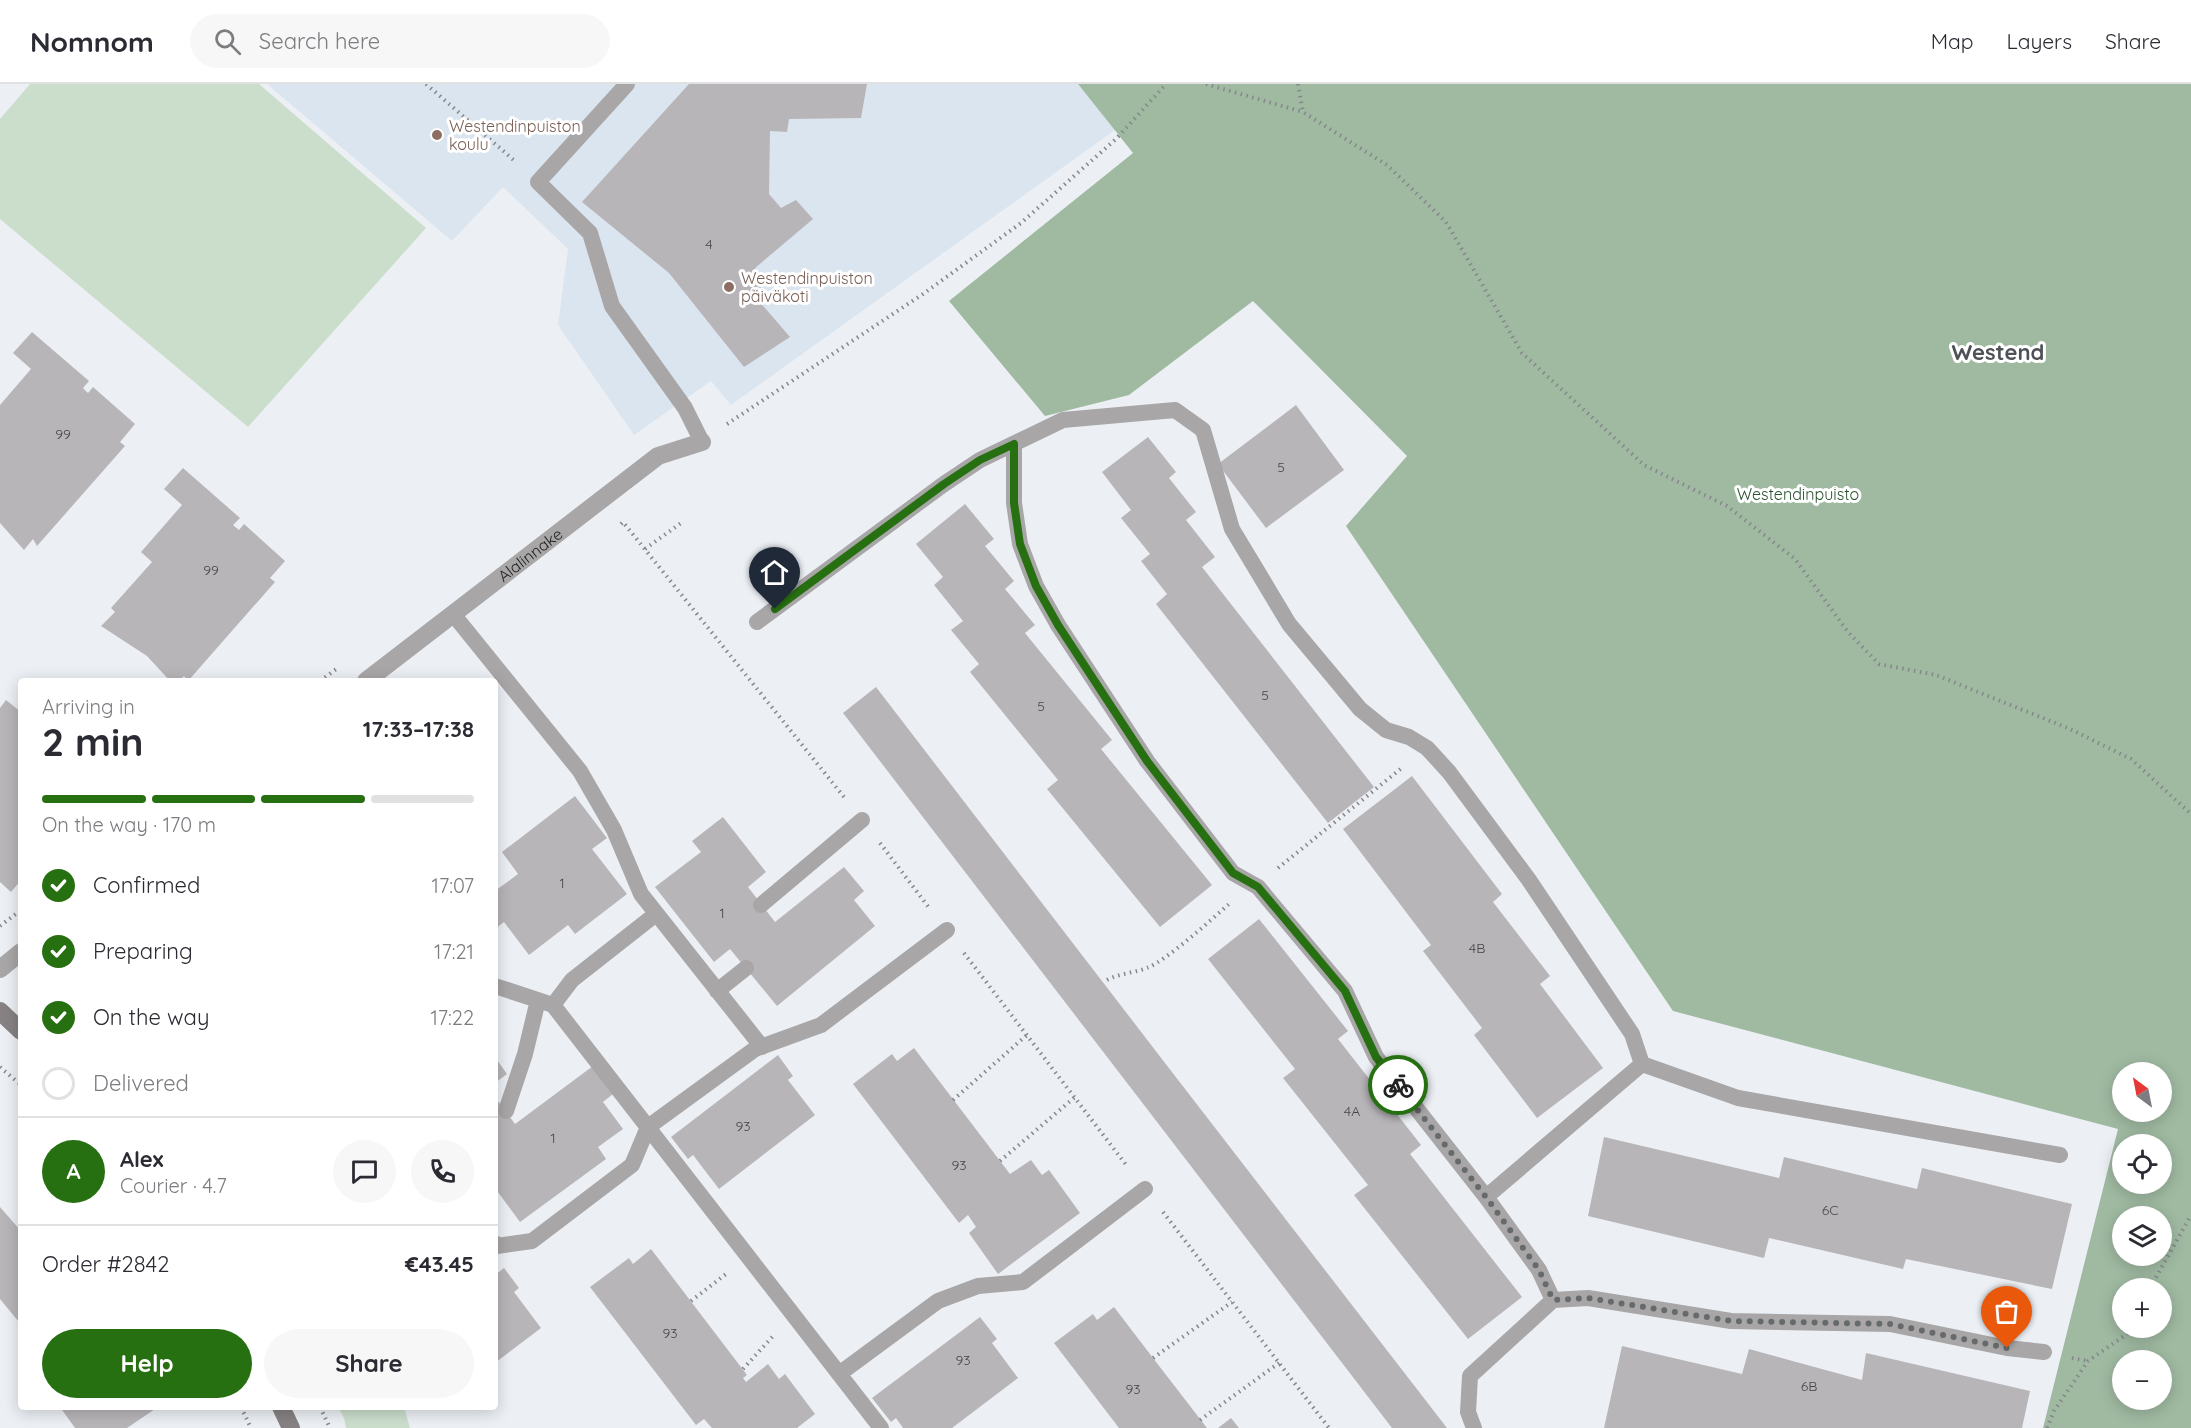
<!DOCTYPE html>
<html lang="en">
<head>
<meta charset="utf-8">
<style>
	:root { --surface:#fff; --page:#f7f7f7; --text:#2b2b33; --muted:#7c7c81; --line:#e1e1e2; --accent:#277011 }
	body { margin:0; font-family:Quicksand,sans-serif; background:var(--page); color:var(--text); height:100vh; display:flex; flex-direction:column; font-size:22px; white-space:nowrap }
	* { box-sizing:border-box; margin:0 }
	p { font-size:20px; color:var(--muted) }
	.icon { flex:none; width:33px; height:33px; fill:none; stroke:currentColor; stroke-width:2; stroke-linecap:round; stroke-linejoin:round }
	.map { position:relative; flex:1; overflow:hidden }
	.side { position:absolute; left:18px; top:594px; width:480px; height:732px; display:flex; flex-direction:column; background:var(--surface); border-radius:6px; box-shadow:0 3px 15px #0003 }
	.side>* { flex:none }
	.needle { width:39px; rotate:328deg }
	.buttons { position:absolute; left:2112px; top:978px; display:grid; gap:12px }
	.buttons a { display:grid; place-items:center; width:60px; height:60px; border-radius:50%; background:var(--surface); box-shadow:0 3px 15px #0003; font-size:30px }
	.pin { position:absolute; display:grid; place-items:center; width:51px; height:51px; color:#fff; margin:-62px -26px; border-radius:50% 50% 50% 0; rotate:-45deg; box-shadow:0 0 6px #0007 }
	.pin .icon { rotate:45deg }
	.courier { position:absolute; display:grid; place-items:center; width:60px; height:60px; margin:-30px; border:4px solid #277011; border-radius:50%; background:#fff; color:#222; box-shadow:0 2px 8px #0007 }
	.headline em { font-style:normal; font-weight:700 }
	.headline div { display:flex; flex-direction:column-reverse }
	.headline { display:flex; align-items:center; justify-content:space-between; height:102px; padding:0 24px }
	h1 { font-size:39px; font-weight:700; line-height:45px }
	.bar { display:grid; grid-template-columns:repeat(4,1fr); gap:9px 6px; align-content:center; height:72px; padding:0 24px }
	.bar i { height:8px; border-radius:4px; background:var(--line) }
	.bar .current { background:var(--accent) }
	.bar p { grid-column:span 4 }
	.line { display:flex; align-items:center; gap:15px; padding:0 24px; border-top:2px solid var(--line) }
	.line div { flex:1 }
	.round { display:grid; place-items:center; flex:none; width:63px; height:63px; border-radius:32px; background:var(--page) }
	ol { padding:0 24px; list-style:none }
	li { display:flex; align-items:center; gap:18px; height:66px }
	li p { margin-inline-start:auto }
	li .icon { padding:6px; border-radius:50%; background:var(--accent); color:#fff; stroke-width:4 }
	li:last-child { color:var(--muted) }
	li i { width:33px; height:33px; border:3px solid var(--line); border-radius:50% }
	.action { display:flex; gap:12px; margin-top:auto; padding:12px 24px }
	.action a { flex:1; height:69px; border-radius:36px; background:var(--accent); color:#fff; font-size:24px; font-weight:700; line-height:69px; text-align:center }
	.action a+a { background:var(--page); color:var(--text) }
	header { display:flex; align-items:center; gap:36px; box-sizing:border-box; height:84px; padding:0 30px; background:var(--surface); border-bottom:2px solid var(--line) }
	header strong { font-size:28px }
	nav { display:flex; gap:33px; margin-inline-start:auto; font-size:21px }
	.search { width:420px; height:54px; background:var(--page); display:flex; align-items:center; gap:15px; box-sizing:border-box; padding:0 21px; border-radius:33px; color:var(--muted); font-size:22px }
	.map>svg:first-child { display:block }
</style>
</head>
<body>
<header>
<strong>Nomnom</strong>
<div class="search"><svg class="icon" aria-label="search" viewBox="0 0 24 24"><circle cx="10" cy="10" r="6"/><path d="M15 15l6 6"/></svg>Search here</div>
<nav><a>Map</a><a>Layers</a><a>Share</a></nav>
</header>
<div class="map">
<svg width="2191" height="1344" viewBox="0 0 2191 1344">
	<rect width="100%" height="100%" fill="#ecf0f5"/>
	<path fill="#dbe5ef" d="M267,0H1078L1115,46L731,321L711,297L634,351L558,241L568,165L503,103L452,157Z"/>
	<path fill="#cbdecc" d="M30,0H259L426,144L248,343L0,135V35Z
		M338,1323H404L410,1344H346L344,1334Z"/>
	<path fill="#a0baa2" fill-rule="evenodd" d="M1078,0H2191V1344H2043L2118,1045L1673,927L1346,442L1407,372L1253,217L1129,311L1045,332L949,217L1133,69ZM2122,988H2162V1028H2122ZM2122,1060H2162V1100H2122ZM2122,1132H2162V1172H2122ZM2122,1204H2162V1244H2122ZM2122,1276H2162V1316H2122Z"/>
	<path fill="#b8b5b9" d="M689,0H867L861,34L789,35L787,48L770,47L769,110L781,124L796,116L813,135L755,184L769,198L752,209L790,253L744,283L669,189L582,118Z
		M32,248L89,297L83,304L88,309L93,303L135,340L120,358L125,362L37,462L33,455L24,466L0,439V321L31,285L13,269Z
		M1296,321L1344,386L1266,444L1218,380Z
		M1148,353L1176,388L1169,394L1196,428L1186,436L1215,473L1202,483L1374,703L1328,739L1156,520L1167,510L1141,477L1150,470L1121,434L1131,426L1102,388Z
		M183,384L240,434L233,441L239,446L244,440L285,477L270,494L275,498L188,597L184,592L179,597H170L147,572L101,542L115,528L111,524L152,478L141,468L182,421L164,405Z
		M965,420L994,455L985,462L1014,497L1005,505L1035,541L1025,549L1112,656L1101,665L1212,801L1160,843L1047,705L1058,696L970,588L979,580L951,546L963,537L934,501L943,493L916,460Z
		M876,603L1175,992L1447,1344H1392L843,629Z
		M6,616L21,628V796L11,808L0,798V624Z
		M1412,692L1502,810L1493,818L1550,892L1540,900L1603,984L1537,1034L1474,951L1482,944L1423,867L1431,861L1343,745Z
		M575,712L607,754L592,765L627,810L575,850L568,841L529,871L504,838L495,845V807L518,790L502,768Z
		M723,733L766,788L748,803L775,838L844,783L864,807L854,816L875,842L777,922L730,865L714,878L655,803L701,768L692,757Z
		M1259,835L1348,947L1338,955L1421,1061L1410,1070L1522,1213L1468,1255L1354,1111L1368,1101L1283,994L1295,985L1208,875Z
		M914,964L1010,1090L1031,1076L1042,1091L1049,1086L1080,1129L998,1190L969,1149L976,1143L968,1131L959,1139L853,1000L892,970L897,977Z
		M778,971L793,992L788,996L815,1031L719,1105L693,1071L688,1075L671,1053Z
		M495,973L507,990L495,999Z
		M593,982L613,1010L603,1018L623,1045L598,1063L606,1075L520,1138L495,1104V1013L515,1040Z
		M1604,1053L1779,1094L1784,1073L1917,1105L1922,1084L2072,1120L2052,1205L1906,1175L1903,1185L1769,1154L1764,1174L1588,1132Z
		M0,1123L21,1147V1237L19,1238L0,1215Z
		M651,1165L747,1291L743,1294L746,1298L768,1280L779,1295L785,1290L815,1330L797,1344H712L704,1335L696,1341L590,1203L629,1174L633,1180Z
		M504,1184L519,1204L514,1208L541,1244L495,1279V1191Z
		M1114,1223L1153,1274L1207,1344H1119L1054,1259L1093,1230L1097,1236Z
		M980,1233L997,1255L992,1259L1018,1294L952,1344H903L896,1334L891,1338L872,1314Z
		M1622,1262L1742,1290L1749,1265L1862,1296L1866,1269L2030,1307L2022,1344H1604Z
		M60,1323H158L127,1344H75Z
		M1231,1334L1239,1344H1218Z"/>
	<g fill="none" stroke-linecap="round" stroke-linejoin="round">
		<path stroke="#85888b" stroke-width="4" stroke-dasharray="1.5 4.5" stroke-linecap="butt" d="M426,0L516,78
			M1206,0L1303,28
			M1298,0L1303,28L1387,81L1446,138L1522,269L1644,381L1727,422L1795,475L1848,548L1879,580L1936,591L2070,645L2131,675L2191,730
			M727,340L923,210L1021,139L1116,55L1166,0
			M621,440L623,438L844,713
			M645,465L681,439
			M320,597L339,583
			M880,759L930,825
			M1278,784L1403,683
			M0,842L21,826
			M964,869L1127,1082
			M1107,896C1120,889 1134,889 1147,884C1167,876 1211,836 1229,820
			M0,983L21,1001
			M953,1016L1027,951
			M1000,1077L1075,1013
			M1163,1128L1329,1344
			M2150,1204L2191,1131
			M691,1217L726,1190
			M1153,1274L1232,1218
			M2072,1274L2088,1277
			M743,1285L774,1251
			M241,1323L251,1344
			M320,1323L330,1344
			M1200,1336L1279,1279
			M2047,1344L2054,1327L2088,1277L2127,1250L2131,1244"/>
		<path stroke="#a8a6a6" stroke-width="16" d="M627,0L538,98L590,149L612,222L685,324L702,358
			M1014,360V419L1020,460L1036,502L1058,541L1147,677L1233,789L1258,803L1345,907L1376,973L1486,1113L1539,1186L1553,1216L1470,1292L1468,1328L1474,1344
			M453,530L580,687L614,746L641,810L762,963
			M757,538L944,400L980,376L1063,336L1175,326L1203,346L1232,445L1289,540L1360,625L1386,646L1409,653L1427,664L1449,688L1529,796L1632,950L1642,980L1738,1014L2060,1071
			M761,821L862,736
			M495,902L553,921L881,1344
			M717,907L746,884
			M553,921L572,896L656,830
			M506,1027L525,970L538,916
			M1486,1113L1642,980
			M495,1159L497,1162L532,1157L632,1081L648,1043L755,965L821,941L947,846
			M1553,1216L1588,1214L1731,1237L1890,1240L2007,1264L2044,1268
			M839,1290L938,1217L978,1202L1023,1198L1145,1105"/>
		<g stroke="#a8a6a6" stroke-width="18">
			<path id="s1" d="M366,597L658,372L702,358"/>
			<path d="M0,885L21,868"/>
		</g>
		<path stroke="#868283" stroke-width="18" d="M0,927L21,947
			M281,1323L291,1344"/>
	</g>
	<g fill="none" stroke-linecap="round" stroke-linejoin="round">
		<path stroke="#676a6c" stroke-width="6" stroke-dasharray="0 10.8" d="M1398,1001L1486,1113L1539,1186L1553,1216L1588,1214L1731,1237L1890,1240L2007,1264"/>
		<path stroke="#277011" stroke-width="8" d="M775,525L944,400L980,376L1014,360V419L1020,460L1036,502L1058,541L1147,677L1233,789L1258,803L1345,907L1376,973L1398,1001"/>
	</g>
	<g fill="#8d6e63" stroke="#fff" stroke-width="2">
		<circle cx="437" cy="51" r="6"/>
		<circle cx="729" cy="203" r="6"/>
	</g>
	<g text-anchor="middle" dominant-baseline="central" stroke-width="6" stroke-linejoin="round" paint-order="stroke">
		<g font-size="14" fill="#464748">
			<text x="709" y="160">4</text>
			<text x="63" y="350">99</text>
			<text x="1281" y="383">5</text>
			<text x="211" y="486">99</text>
			<text x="1265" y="611">5</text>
			<text x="1041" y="622">5</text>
			<text x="562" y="799">1</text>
			<text x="722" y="829">1</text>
			<text x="1477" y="864">4B</text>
			<text x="1352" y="1027">4A</text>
			<text x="743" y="1042">93</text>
			<text x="553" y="1054">1</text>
			<text x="959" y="1081">93</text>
			<text x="1830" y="1126">6C</text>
			<text x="670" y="1249">93</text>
			<text x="963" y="1276">93</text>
			<text x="1809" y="1302">6B</text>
			<text x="1133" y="1305">93</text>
		</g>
		<g font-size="16" fill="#785e54" stroke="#fff" text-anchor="start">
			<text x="449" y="42">Westendinpuiston<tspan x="449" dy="18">koulu</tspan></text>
			<text x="741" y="194">Westendinpuiston<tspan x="741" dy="18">päiväkoti</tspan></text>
		</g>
		<g font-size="16" fill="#29522f" stroke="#fff">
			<text x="1798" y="410">Westendinpuisto</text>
		</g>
		<g font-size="16" fill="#202223" stroke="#fff">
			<text stroke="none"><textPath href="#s1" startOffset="207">Alalinnake</textPath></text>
		</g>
		<g font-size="22" font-weight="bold" fill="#4e5256" stroke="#fff">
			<text x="1998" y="268">Westend</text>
		</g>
	</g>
</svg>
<div class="buttons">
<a><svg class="needle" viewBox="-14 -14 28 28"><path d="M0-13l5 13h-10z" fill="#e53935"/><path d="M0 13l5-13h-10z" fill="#7c7c81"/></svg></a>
<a><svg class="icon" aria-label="locate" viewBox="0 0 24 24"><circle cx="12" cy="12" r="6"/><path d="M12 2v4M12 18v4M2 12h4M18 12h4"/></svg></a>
<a><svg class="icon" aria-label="layers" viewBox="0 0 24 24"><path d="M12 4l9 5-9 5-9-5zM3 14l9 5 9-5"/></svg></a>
<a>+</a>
<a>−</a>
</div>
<div class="pin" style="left:2007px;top:1264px;background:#ea580c"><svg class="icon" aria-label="bag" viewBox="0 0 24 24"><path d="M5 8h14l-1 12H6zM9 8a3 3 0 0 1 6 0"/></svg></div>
<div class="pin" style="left:775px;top:525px;background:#1f2937"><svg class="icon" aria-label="home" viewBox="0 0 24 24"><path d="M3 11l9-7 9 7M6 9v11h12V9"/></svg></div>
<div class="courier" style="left:1398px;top:1001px"><svg class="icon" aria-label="bike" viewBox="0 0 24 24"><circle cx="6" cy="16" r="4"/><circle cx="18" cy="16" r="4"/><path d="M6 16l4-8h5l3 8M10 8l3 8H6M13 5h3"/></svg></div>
<section class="side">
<div class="headline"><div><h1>2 min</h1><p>Arriving in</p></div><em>17:33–17:38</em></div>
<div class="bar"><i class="current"></i><i class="current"></i><i class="current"></i><i></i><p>On the way · 170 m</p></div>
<ol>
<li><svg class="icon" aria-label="check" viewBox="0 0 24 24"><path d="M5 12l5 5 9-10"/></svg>Confirmed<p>17:07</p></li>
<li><svg class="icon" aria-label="check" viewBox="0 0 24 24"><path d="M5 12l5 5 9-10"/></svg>Preparing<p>17:21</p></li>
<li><svg class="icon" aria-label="check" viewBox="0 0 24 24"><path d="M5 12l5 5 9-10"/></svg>On the way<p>17:22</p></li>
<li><i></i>Delivered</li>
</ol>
<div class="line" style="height:108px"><b class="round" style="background:var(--accent);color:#fff">A</b><div><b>Alex</b><p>Courier · 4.7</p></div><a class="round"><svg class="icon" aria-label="chat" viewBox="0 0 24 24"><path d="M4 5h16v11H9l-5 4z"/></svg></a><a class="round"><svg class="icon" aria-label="phone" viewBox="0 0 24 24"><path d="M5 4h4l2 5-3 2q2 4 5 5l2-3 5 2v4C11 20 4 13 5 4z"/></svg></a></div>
<div class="line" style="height:78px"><div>Order #2842</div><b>€43.45</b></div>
<div class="action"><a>Help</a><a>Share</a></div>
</section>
</div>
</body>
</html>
